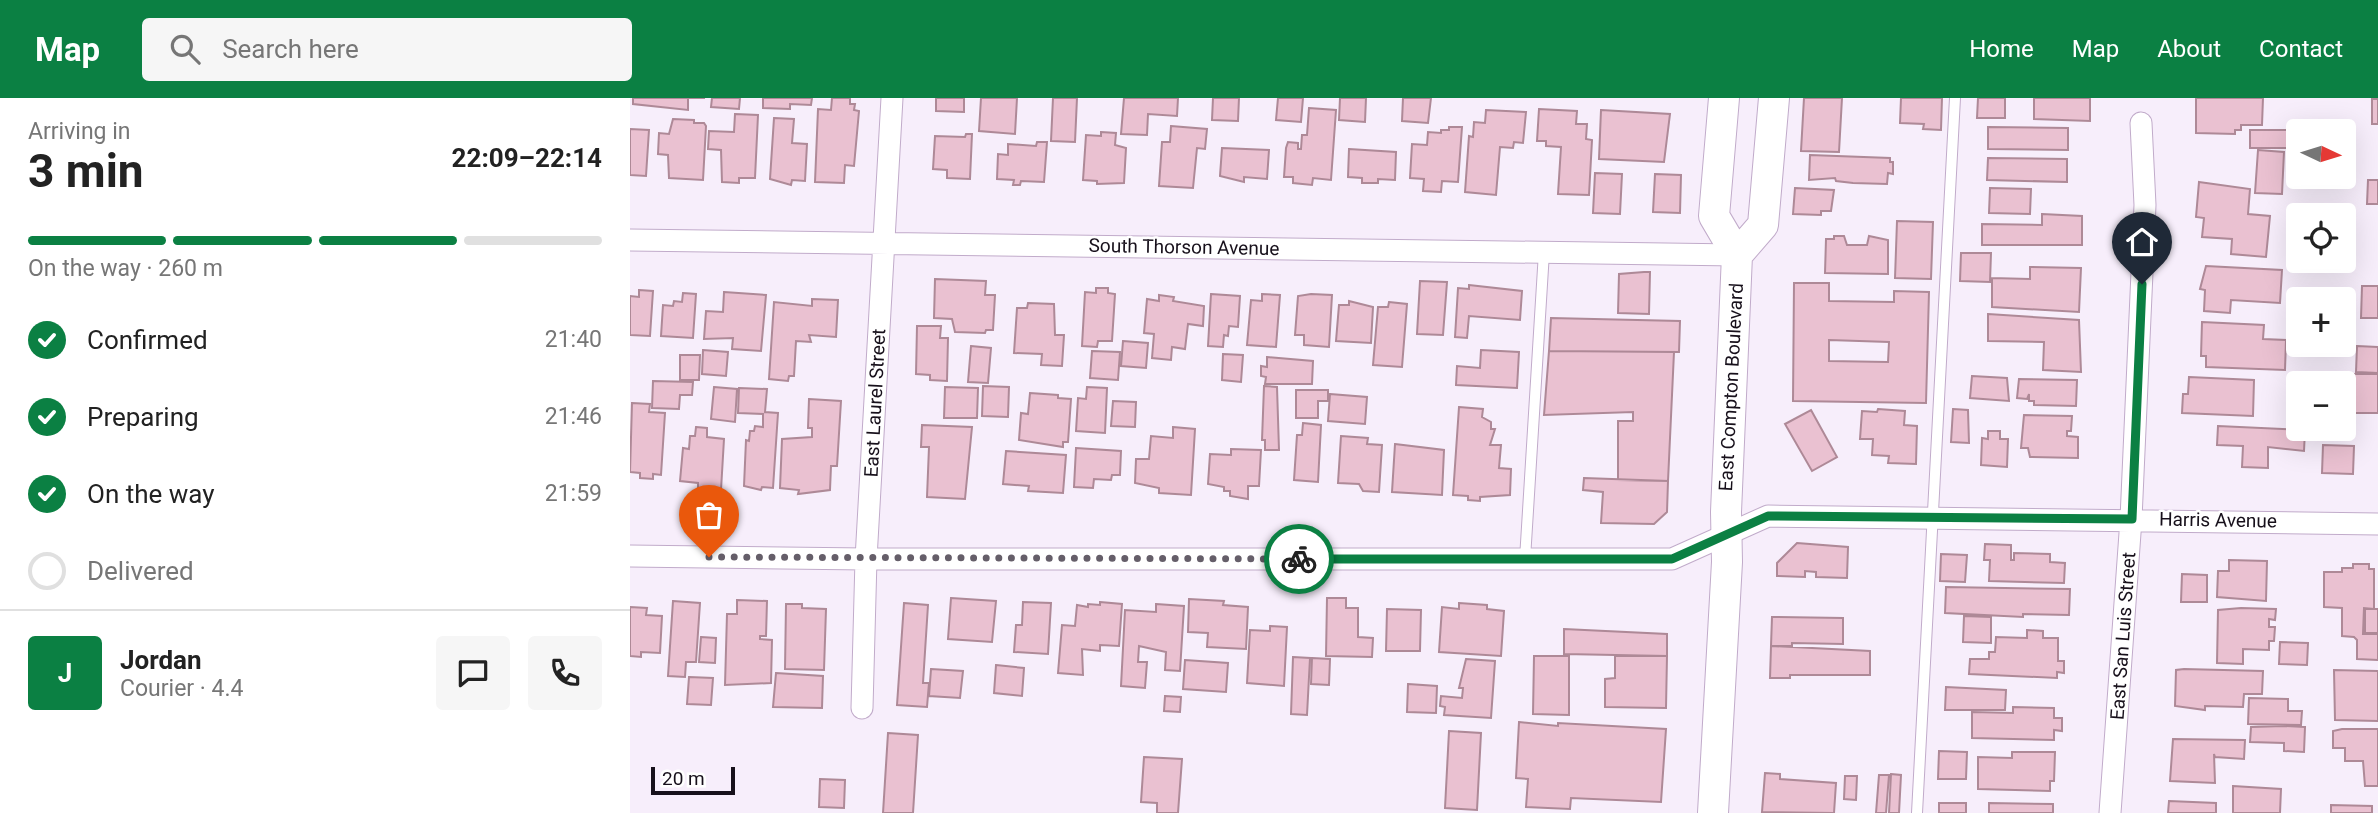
<!DOCTYPE html>
<html lang="en">
<head>
<meta charset="utf-8">
<style>
	:root { --surface:#fff; --page:#f6f6f6; --text:#222; --muted:#767676; --line:#e0e0e0; --accent:#0b8043 }
	body { margin:0; font-family:Roboto,sans-serif; background:var(--page); color:var(--text); height:100vh; display:flex; flex-direction:column; font-size:26px; white-space:nowrap }
	* { box-sizing:border-box; margin:0 }
	p { font-size:23px; color:var(--muted) }
	.icon { flex:none; width:38px; height:38px; fill:none; stroke:currentColor; stroke-width:2; stroke-linecap:round; stroke-linejoin:round }
	.map { position:relative; flex:1; overflow:hidden }
	.sheet { display:flex; flex-direction:column; background:var(--surface); width:630px }
	.sheet>* { flex:none }
	.needle { width:46px; rotate:94deg }
	.fabs { position:absolute; left:1656px; top:21px; display:grid; gap:14px }
	.fabs a { display:grid; place-items:center; width:70px; height:70px; border-radius:7px; background:var(--surface); box-shadow:0 7px 28px #0002; font-size:35px }
	.scale { position:absolute; left:21px; bottom:18px; width:84px; box-sizing:border-box; padding-left:7px; border:4px solid #17101b; border-top:0; font-size:19px; line-height:24px; white-space:nowrap; color:#17101b; -webkit-text-stroke:5px #fff; paint-order:stroke }
	.pin { position:absolute; display:grid; place-items:center; width:60px; height:60px; color:#fff; margin:-72px -30px; border-radius:50% 50% 50% 0; rotate:-45deg; box-shadow:0 0 7px #0007 }
	.pin .icon { rotate:45deg }
	.courier { position:absolute; display:grid; place-items:center; width:70px; height:70px; margin:-35px; border:5px solid #0b8043; border-radius:50%; background:#fff; color:#222; box-shadow:0 2px 9px #0007 }
	.overview em { font-style:normal; font-weight:700 }
	.overview div { display:flex; flex-direction:column-reverse }
	.overview { display:flex; align-items:center; justify-content:space-between; height:119px; padding:0 28px }
	h1 { font-size:46px; font-weight:700; line-height:52px }
	.bar { display:grid; grid-template-columns:repeat(4,1fr); gap:10px 7px; align-content:center; height:84px; padding:0 28px }
	.bar i { height:9px; border-radius:5px; background:var(--line) }
	.bar .current { background:var(--accent) }
	.bar p { grid-column:span 4 }
	.line { display:flex; align-items:center; gap:18px; padding:0 28px; border-top:2px solid var(--line) }
	.line div { flex:1 }
	.round { display:grid; place-items:center; flex:none; width:74px; height:74px; border-radius:7px; background:var(--page) }
	ol { padding:0 28px; list-style:none }
	li { display:flex; align-items:center; gap:21px; height:77px }
	li p { margin-inline-start:auto }
	li .icon { padding:7px; border-radius:50%; background:var(--accent); color:#fff; stroke-width:4 }
	li:last-child { color:var(--muted) }
	li i { width:38px; height:38px; border:4px solid var(--line); border-radius:50% }
	header { display:flex; align-items:center; gap:42px; box-sizing:border-box; height:98px; padding:0 35px; background:var(--accent); color:#fff }
	header strong { font-size:33px }
	nav { display:flex; gap:38px; margin-inline-start:auto; font-size:24px }
	.search { width:490px; height:63px; background:var(--page); display:flex; align-items:center; gap:18px; box-sizing:border-box; padding:0 24px; border-radius:7px; color:var(--muted); font-size:26px }
	main { display:flex; flex:1; min-height:0 }
	.map>svg:first-child { display:block }
</style>
</head>
<body>
<header>
<strong>Map</strong>
<div class="search"><svg class="icon" aria-label="search" viewBox="0 0 24 24"><circle cx="10" cy="10" r="6"/><path d="M15 15l6 6"/></svg>Search here</div>
<nav><a>Home</a><a>Map</a><a>About</a><a>Contact</a></nav>
</header>
<main>
<section class="sheet">
<div class="overview"><div><h1>3 min</h1><p>Arriving in</p></div><em>22:09–22:14</em></div>
<div class="bar"><i class="current"></i><i class="current"></i><i class="current"></i><i></i><p>On the way · 260 m</p></div>
<ol>
<li><svg class="icon" aria-label="check" viewBox="0 0 24 24"><path d="M5 12l5 5 9-10"/></svg>Confirmed<p>21:40</p></li>
<li><svg class="icon" aria-label="check" viewBox="0 0 24 24"><path d="M5 12l5 5 9-10"/></svg>Preparing<p>21:46</p></li>
<li><svg class="icon" aria-label="check" viewBox="0 0 24 24"><path d="M5 12l5 5 9-10"/></svg>On the way<p>21:59</p></li>
<li><i></i>Delivered</li>
</ol>
<div class="line" style="height:126px"><b class="round" style="background:var(--accent);color:#fff">J</b><div><b>Jordan</b><p>Courier · 4.4</p></div><a class="round"><svg class="icon" aria-label="chat" viewBox="0 0 24 24"><path d="M4 5h16v11H9l-5 4z"/></svg></a><a class="round"><svg class="icon" aria-label="phone" viewBox="0 0 24 24"><path d="M5 4h4l2 5-3 2q2 4 5 5l2-3 5 2v4C11 20 4 13 5 4z"/></svg></a></div>
</section>
<div class="map">
<svg width="1748" height="715" viewBox="0 0 1748 715">
	<rect width="100%" height="100%" fill="#f7eefb"/>
	<path fill="#eac1d1" stroke="#ae8997" stroke-width="2" fill-rule="evenodd" d="M3,0H75H58V12L3,6Z
		M82,0H110L109,11L81,9Z
		M133,0H182L181,7L160,6V11L133,10Z
		M202,0H220V6H225L224,12L229,13L224,68L215,67L214,85L185,84L188,11L201,12Z
		M306,0H334V14L306,13Z
		M351,0H387L385,36L349,33Z
		M423,0H447L445,44L421,43Z
		M494,0H548L547,18L518,16L517,37L491,36Z
		M583,0H609L608,23L582,22Z
		M648,0H673L671,24L646,22Z
		M710,0H736L735,24L709,22Z
		M773,0H801L798,25L772,23Z
		M1174,0H1212L1209,54L1171,53Z
		M1271,0H1312L1311,32L1293,31L1294,26L1270,25Z
		M1348,0H1375V20H1347Z
		M1404,0H1460V23L1404,21Z
		M1566,0H1633L1632,27H1611V32H1605V36L1566,35Z
		M1742,1H1748V26H1742Z
		M679,10L706,12L701,82L683,80L682,87L663,85V79H654L656,50L658,44L668,45V51H671L672,37H677Z
		M909,11L947,13L946,26H957L956,41L962,42L959,97L928,96L931,49L916,48V43H907Z
		M856,12L896,14L893,45L884,44L883,50L870,49L866,97L835,94L839,38L843,39L844,24L855,25Z
		M971,12L1040,16L1034,64L969,61Z
		M105,16L128,17L125,80H109V85L92,84L91,52L78,51L79,33L104,34Z
		M144,20L164,21L162,45L177,46L175,83L162,82L161,87L140,81Z
		M43,21L64,22V25H74L76,28L73,82L39,80L38,57L28,56L29,35L39,36Z
		M541,28L577,31L575,51L567,50L563,90L529,88L532,44H540Z
		M819,29H832L828,84L812,83L811,94L793,93L794,81L780,80L782,46L797,47L798,34L811,35V32H819Z
		M1358,29L1438,30V52L1358,51Z
		M0,31L19,32L16,78L0,77Z
		M1620,32H1669L1668,50H1620Z
		M471,34L486,35L485,47L496,50L494,85L467,86V83L453,82L456,37L471,38Z
		M336,36H342L340,81L317,80V72L303,71L305,38L335,39Z
		M407,44H417L414,84L391,83L390,87H383L384,82L367,81L368,56L378,57V46L406,48Z
		M592,50L639,52L637,81L614,79V84L590,78Z
		M719,51L766,54L765,82L748,81V85H732V80L718,79Z
		M1628,52L1654,54L1652,96L1625,95Z
		M1180,57L1260,60V64H1263V76L1258,75L1257,86L1223,85L1206,83L1205,80L1179,82Z
		M1358,60L1437,61V84L1357,82Z
		M965,75L992,76L990,116L963,115Z
		M1025,76L1051,77L1050,115L1023,114Z
		M1738,82H1748V106H1737Z
		M1569,84L1620,91L1618,116L1640,118L1636,159L1601,156L1602,141L1572,139L1574,120L1566,119Z
		M1165,90L1204,92L1201,113H1191V117L1163,116Z
		M1360,90L1401,91L1400,116L1359,115Z
		M1412,116L1452,118V147H1352V126L1412,127Z
		M1267,123L1303,124L1301,181L1265,180Z
		M1204,138H1214L1217,147H1237L1239,138L1258,142V176L1195,175L1196,141H1204Z
		M1331,155H1361L1360,184L1330,183Z
		M1576,168L1652,172L1650,205L1601,202L1600,215L1574,213L1575,192L1570,191Z
		M1400,169L1451,170L1449,214L1362,209V180L1400,181Z
		M1014,174H1020L1019,216L988,215L989,176Z
		M305,181L356,183L355,197H365L363,232H356L355,235L325,234L322,221L304,220Z
		M790,183L817,184L813,237L787,236Z
		M1164,185H1199V203L1264,204V193L1299,194L1296,305L1163,303ZM1199,242L1259,244L1258,264L1199,263Z
		M839,187L892,193L890,222L839,218L837,240L825,239L828,190L839,191Z
		M1732,188H1748V220H1731Z
		M466,190H478V195L485,196L482,243H468L467,249L452,248L455,194L466,195Z
		M9,192L23,193L20,238L0,237V198L9,199Z
		M94,194L136,197L131,253L102,251L103,240L74,241L76,213L93,214Z
		M53,195L66,196L63,240L31,238L33,207L43,208L44,203L52,204Z
		M581,196L610,198L608,229L599,228L598,238L594,237L593,249L578,248Z
		M632,196L650,197L646,249L617,247L621,202L632,203Z
		M681,196L702,197L699,249L674,247V237H665L668,198Z
		M529,197L544,199L543,203L574,208L573,228L558,226L555,251L542,249L541,262L522,260L524,236L514,235L517,201L529,203Z
		M182,201L208,202L206,239L179,237L181,244L166,243L164,278H159L158,283L139,281L144,204L182,208Z
		M719,203L743,209L741,245L706,243L709,207H719Z
		M759,204L777,206L772,269L743,267L748,209H758Z
		M398,205L424,206L425,237H434L432,268L411,267L412,256L384,255L387,210H397Z
		M1358,216L1449,222L1451,274L1413,272L1414,244L1358,243Z
		M921,220L1050,223L1049,254L919,253Z
		M1572,224L1634,227L1633,241L1656,242L1655,272L1576,269V258H1571Z
		M287,228H311L310,240H318L317,283L300,282V277L286,276Z
		M493,243L518,245L516,270L491,268Z
		M341,248L361,250L358,285L338,284Z
		M1727,248L1748,249V275L1726,274Z
		M73,252L98,254L96,278L72,276Z
		M851,252L889,254L887,290L826,287L827,268L850,270Z
		M462,253L490,254L488,282L460,280Z
		M919,253L1044,254L1038,383L988,382V323H1003V314L914,317Z
		M593,256L613,257L611,284L592,282Z
		M50,257H70L69,282H50Z
		M637,259L683,263L682,286H635L636,279L631,278V268L637,269Z
		M1724,276H1748V315H1725V302H1713V277Z
		M1342,278L1377,280L1379,303L1340,300Z
		M1559,279L1624,282L1623,318L1552,315L1553,296H1558Z
		M1389,281L1447,282L1446,308L1404,307V303H1399V296L1397,301L1387,300Z
		M23,283L63,284L62,297H50L49,311L22,310Z
		M353,288L379,289L378,319L352,318Z
		M634,288L647,289L649,352H635V342H632Z
		M84,289L107,291L105,324L81,321Z
		M315,289L348,290L347,320H314Z
		M457,289L477,290L475,335L446,333L448,300L456,301Z
		M109,290L137,291L135,314L148,315L143,390L132,389L131,392L114,388L116,342L119,343L120,333H124L125,328L133,329V316L108,315Z
		M666,292H698V303H688V320H666Z
		M400,295L428,297V300L441,301L438,344H433V349L389,342L391,315L398,316Z
		M700,296L737,299L735,326L698,323Z
		M1664,300H1668V328H1664Z
		M179,301L211,303L207,368H201L200,392L168,396L169,392L150,390L152,341L182,339V330H178Z
		M483,303L506,304L505,329L481,328Z
		M2,305L20,306L19,314L35,315L31,377L23,376V381L10,380V375L0,374Z
		M829,309L853,311L852,319L861,324V331H865L860,347H871L869,370L881,371L880,397L850,399V403L838,402V398L823,397Z
		M1248,311L1275,313L1274,327L1287,328L1286,366L1258,365L1259,358L1242,357L1243,341H1230L1232,313L1247,314Z
		M1323,311L1338,312L1339,345L1321,344Z
		M1181,312L1207,359L1182,373L1155,326Z
		M1394,317L1442,318L1441,333H1437V338L1448,339V360L1400,359L1398,350H1391Z
		M673,325L691,327L688,384L664,382L667,337H672Z
		M292,327L342,329L335,401L297,399L299,349H291Z
		M1588,328L1675,332L1674,353L1638,349V370L1612,369L1613,348L1587,347Z
		M66,329L77,330V339L94,341L91,392L68,390V385L50,383L53,350L59,351L60,338H65Z
		M543,329L565,331L561,397L529,395V390L505,385L506,361H519L521,338L543,340Z
		M1358,333H1370V341H1378L1377,369L1351,367L1352,340L1358,341Z
		M711,338L738,340L737,346L752,347L749,394L733,393L729,386L708,385Z
		M765,346L814,352L812,397L762,394Z
		M1693,347L1724,348L1723,376L1692,375Z
		M446,350L491,353L490,377H482L481,382L464,381L463,390L444,389Z
		M601,351L631,352L629,388H618V401L600,398V393H594V389L578,386L580,356L601,357Z
		M376,353L436,357L433,395L398,393L399,388L373,386Z
		M954,380L1038,383L1037,414L1024,426L971,425L973,394L953,392Z
		M1167,445L1218,449L1217,480L1186,479V474L1175,473V479L1147,478V465Z
		M1355,446L1381,447V462H1384V455L1420,456V464L1435,465L1434,485L1359,483L1360,462H1354Z
		M1311,456L1337,457L1335,484L1310,483Z
		M1599,462L1637,463L1636,503L1587,499L1588,473H1599Z
		M1723,466H1739V471H1744V511L1734,510L1733,536H1748V562L1727,561V542L1724,539L1712,538V510L1694,509V474H1712V470H1723Z
		M1552,476L1577,477V504H1551Z
		M1316,489L1440,491L1439,517L1393,516V519L1315,515Z
		M321,500L366,503L362,544L318,541Z
		M697,500H716V510H728V539L743,540L742,559L696,558Z
		M559,501L594,503L593,507L618,509L616,551L577,549L578,535L558,534Z
		M107,502L137,503L136,538H130V541L142,542L141,585L95,587L97,516H107Z
		M43,503L70,505L66,564H56L55,579L38,578Z
		M393,504L421,505L418,556L384,554L386,527H392Z
		M470,504L492,506L489,548L470,547V553L452,551L453,577L428,575L432,527L445,528L447,507L458,509V506L470,507Z
		M274,505L298,507L293,585H299L297,609L267,607Z
		M829,505L857,507V511L874,513L871,558L809,554L812,509L829,511Z
		M156,506H172V510L196,511L194,572L155,571Z
		M526,506L554,508L550,573L535,572L536,554L509,548L508,564H517L515,590L491,588L495,512L526,514Z
		M0,509L17,510L16,517L32,518L30,555L11,554V559L0,558Z
		M1611,510L1646,511L1645,522L1639,521V529H1645L1644,543H1639V552L1613,551V566L1587,565L1588,512Z
		M757,511L791,512L790,553H756Z
		M1735,511H1748V535H1735Z
		M1334,518L1361,519V545L1333,544Z
		M1142,519L1213,520V546L1162,545V548H1141Z
		M640,528L657,529L654,588L617,585L620,532L640,533Z
		M934,531L1037,536V558L934,556Z
		M1397,532L1413,533V540H1428V563H1434V575L1427,574V580L1339,576L1340,561H1359V554H1365L1366,539L1397,540Z
		M71,539L86,540L85,565L69,564Z
		M1650,544L1678,545L1677,567L1649,566Z
		M1141,548L1240,553V577H1160V580H1140Z
		M985,557L1037,558L1036,610L975,609V581L985,580Z
		M904,558H939V617L903,616Z
		M663,559L680,560L677,617L661,616Z
		M682,560L700,561L699,587L681,586Z
		M836,561L865,563L861,620L814,617L815,609L810,608L811,598L832,600L833,590H829Z
		M555,562L598,565L596,594L553,591Z
		M366,567L394,570L392,598L364,595Z
		M301,571L333,573L330,600L299,598Z
		M1554,571L1633,573L1632,596H1614L1613,609L1575,608V612L1545,608L1546,572Z
		M1704,572L1748,573V623L1705,622Z
		M146,575L193,578L192,610L143,609Z
		M59,579L83,580L81,607L57,606Z
		M778,586L807,588L806,615L777,614Z
		M1316,589L1376,592L1375,612H1315Z
		M535,598L551,599L550,614L534,613Z
		M1619,600L1658,601V613H1672L1671,627L1618,626Z
		M1383,609L1424,610V620H1432V633L1424,632V642L1342,640V614L1383,615Z
		M889,624L928,628V625L1036,631L1031,704L941,700L940,711L896,709L898,681L886,680Z
		M1654,628L1675,629L1674,654L1654,653V645L1620,644L1621,629Z
		M1712,631H1748V688H1735L1733,663H1715V650H1703V633Z
		M819,633L851,635L847,712L815,710Z
		M258,635L288,637L283,715H253Z
		M1543,641L1615,642L1614,661L1585,659L1584,656L1585,685L1540,683Z
		M1309,653L1337,654L1336,681H1308Z
		M1382,654H1425L1424,683H1420V693L1348,691V659L1382,660Z
		M514,659L552,661L548,715H527V705L511,704Z
		M1135,675L1150,676V681L1206,685L1204,715L1132,714Z
		M1261,676L1271,677L1269,715H1259Z
		M1249,677H1259L1256,715H1246Z
		M1215,678H1227L1226,702L1214,701Z
		M190,681L215,682L214,710L189,709Z
		M1603,688L1651,691L1650,715H1603Z
		M1539,703L1586,705V715H1538Z
		M1309,705H1336V715H1309Z
		M1359,705L1423,706V715H1359Z
		M1701,707L1742,708V715H1701Z"/>
	<g fill="none" stroke-linecap="round" stroke-linejoin="round">
		<g stroke="#c1abca" stroke-width="12">
			<path id="lane" d="M895,461L914,154
				M1287,715L1325,0"/>
		</g>
		<g stroke="#c1abca" stroke-width="23">
			<path id="street" d="M0,142L1107,157
				M0,458L236,461H1042L1138,418L1748,426
				M232,610L236,461L262,0
				M1480,715L1501,421L1515,107L1511,25"/>
		</g>
		<g stroke="#c1abca" stroke-width="32">
			<path id="secondary" d="M1107,157L1133,127L1144,0
				M1083,715L1097,464L1096,414L1107,157L1084,118L1094,0"/>
		</g>
		<use href="#lane" stroke="#fff" stroke-width="10"/>
		<use href="#street" stroke="#fff" stroke-width="21"/>
		<use href="#secondary" stroke="#fff" stroke-width="30"/>
	</g>
	<g fill="none" stroke-linecap="round" stroke-linejoin="round">
		<path stroke="#655e69" stroke-width="7" stroke-dasharray="0 12.6" d="M79,459L669,461"/>
		<path stroke="#0b8043" stroke-width="9" d="M669,461H1042L1138,418L1502,421L1512,186"/>
	</g>
	<g text-anchor="middle" dominant-baseline="central" stroke-width="5" stroke-linejoin="round" paint-order="stroke">
		<g font-size="19" fill="#17101b" stroke="#fff">
			<text transform="translate(554 149) rotate(1)">South Thorson Avenue</text>
			<text transform="translate(1101 289) rotate(-87)">East Compton Boulevard</text>
			<text transform="translate(245 305) rotate(-87)">East Laurel Street</text>
			<text transform="translate(1588 422) rotate(1)">Harris Avenue</text>
			<text transform="translate(1493 538) rotate(-86)">East San Luis Street</text>
		</g>
	</g>
</svg>
<div class="fabs">
<a><svg class="needle" viewBox="-14 -14 28 28"><path d="M0-13l5 13h-10z" fill="#e53935"/><path d="M0 13l5-13h-10z" fill="#767676"/></svg></a>
<a><svg class="icon" aria-label="locate" viewBox="0 0 24 24"><circle cx="12" cy="12" r="6"/><path d="M12 2v4M12 18v4M2 12h4M18 12h4"/></svg></a>
<a>+</a>
<a>−</a>
</div>
<div class="scale">20 m</div>
<div class="pin" style="left:79px;top:459px;background:#ea580c"><svg class="icon" aria-label="bag" viewBox="0 0 24 24"><path d="M5 8h14l-1 12H6zM9 8a3 3 0 0 1 6 0"/></svg></div>
<div class="pin" style="left:1512px;top:186px;background:#1f2937"><svg class="icon" aria-label="home" viewBox="0 0 24 24"><path d="M3 11l9-7 9 7M6 9v11h12V9"/></svg></div>
<div class="courier" style="left:669px;top:461px"><svg class="icon" aria-label="bike" viewBox="0 0 24 24"><circle cx="6" cy="16" r="4"/><circle cx="18" cy="16" r="4"/><path d="M6 16l4-8h5l3 8M10 8l3 8H6M13 5h3"/></svg></div>
</div>
</main>
</body>
</html>
